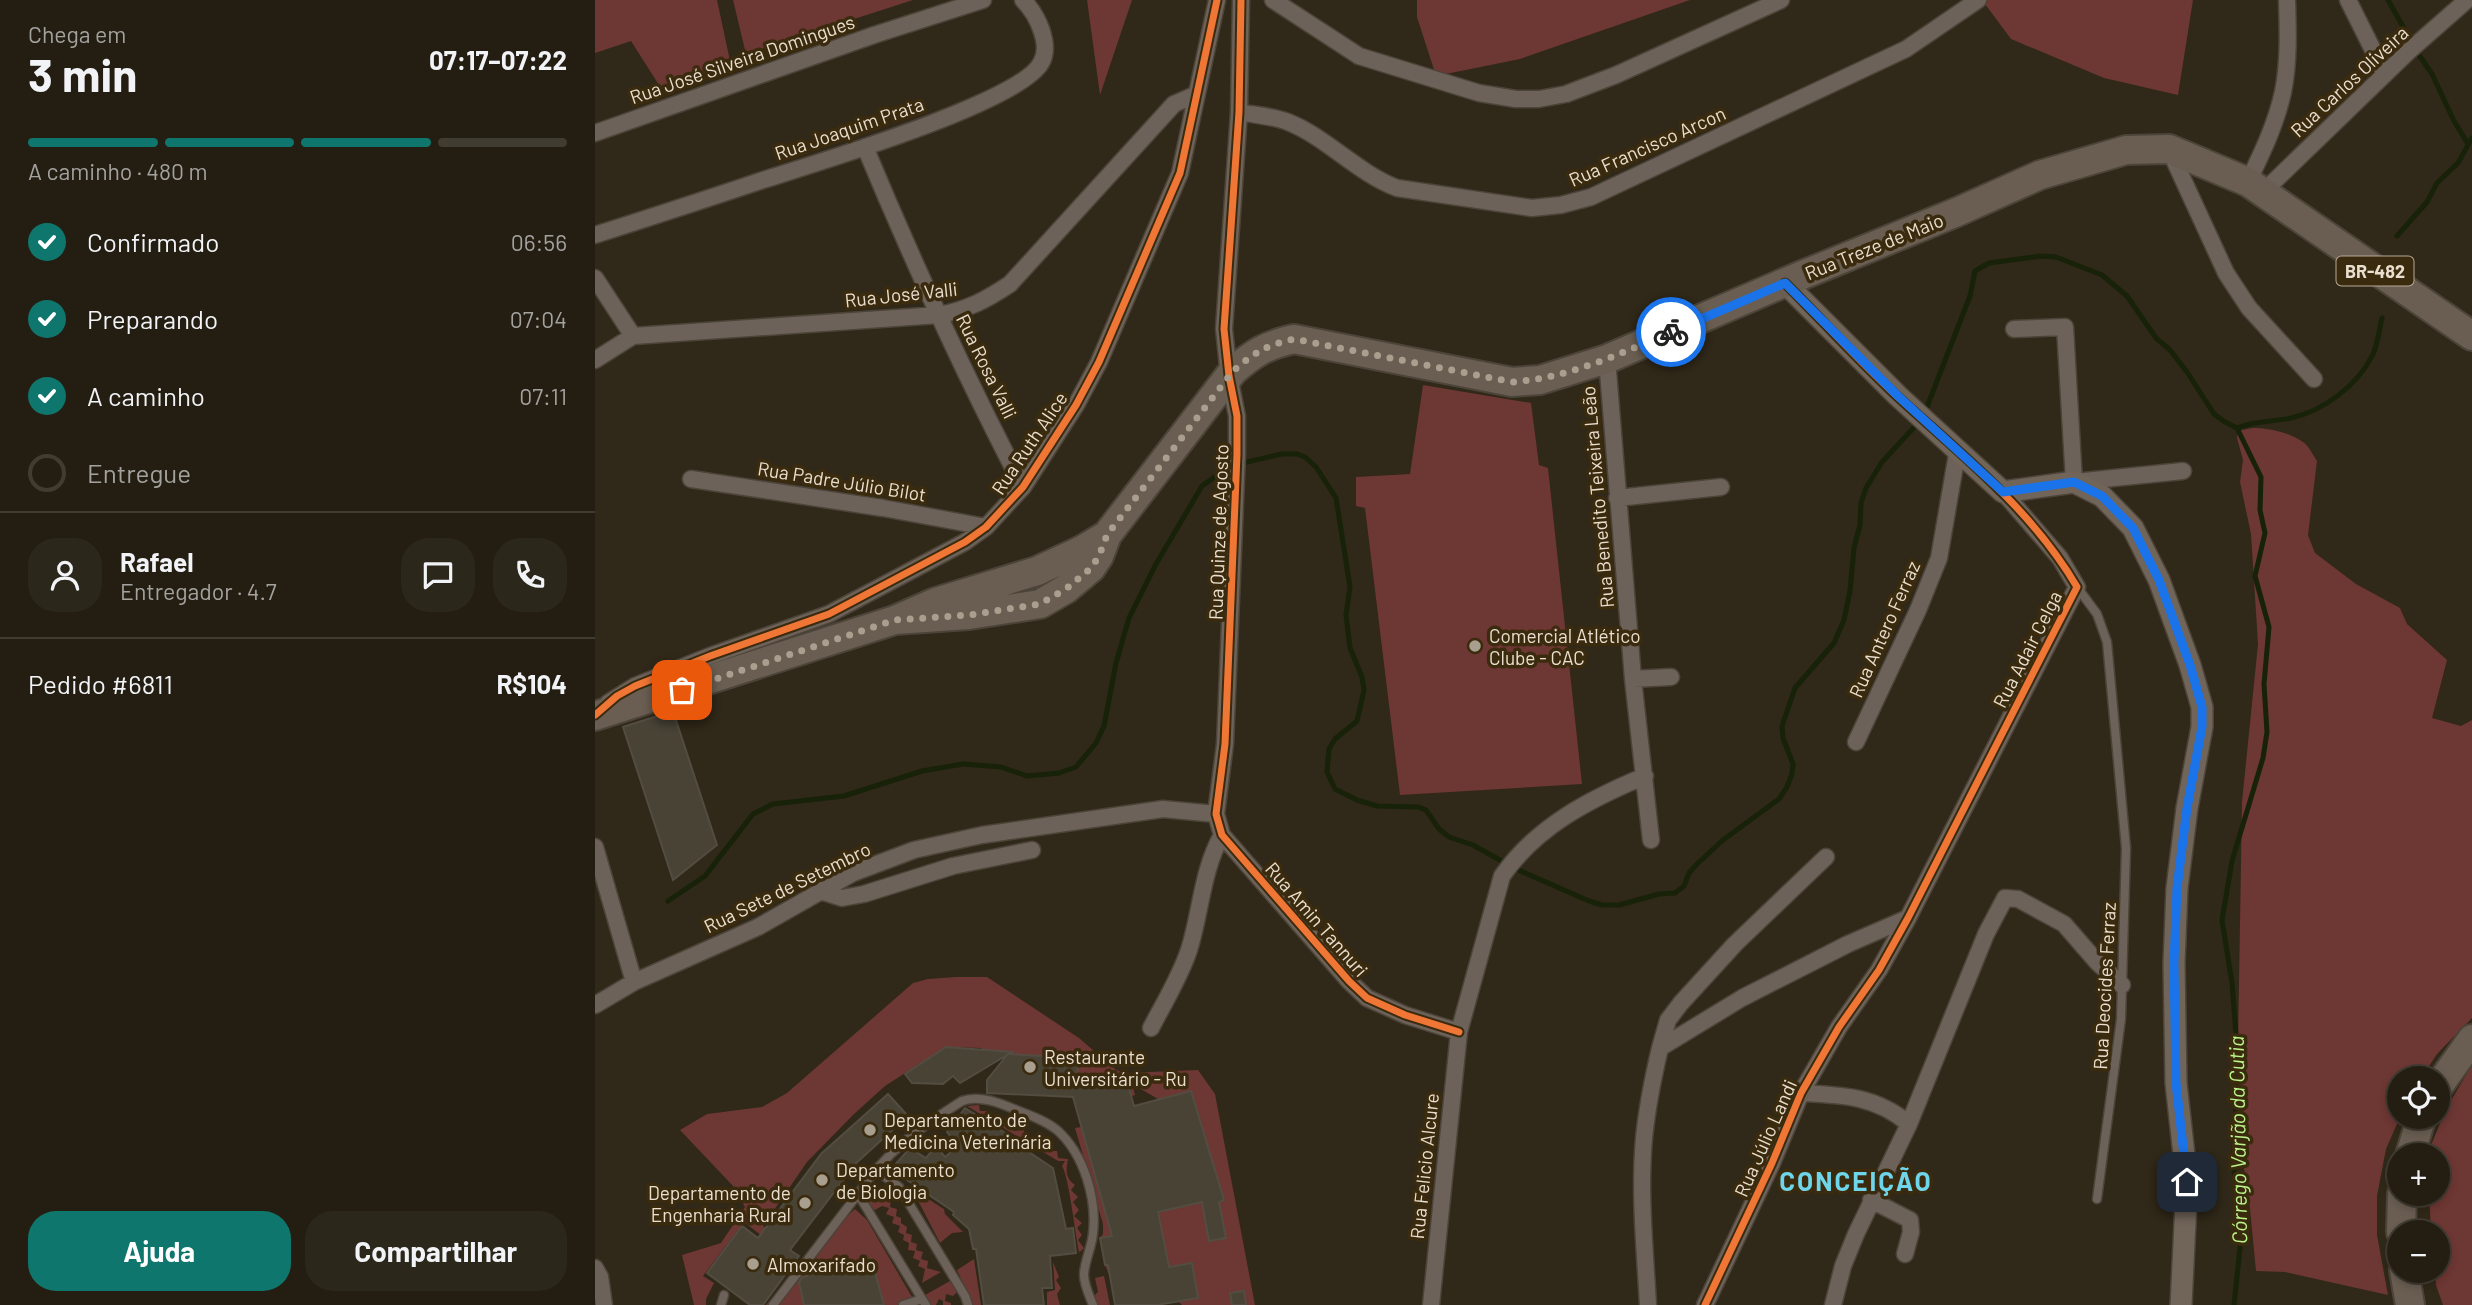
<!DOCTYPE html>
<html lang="pt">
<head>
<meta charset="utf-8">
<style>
	:root { --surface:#241e12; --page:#2c271b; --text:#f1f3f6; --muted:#a3a29f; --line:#413c32; --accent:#0f766e }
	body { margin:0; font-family:Barlow,sans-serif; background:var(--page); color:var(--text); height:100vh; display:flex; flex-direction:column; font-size:26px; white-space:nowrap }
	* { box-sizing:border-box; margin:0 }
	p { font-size:23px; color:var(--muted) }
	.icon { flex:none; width:38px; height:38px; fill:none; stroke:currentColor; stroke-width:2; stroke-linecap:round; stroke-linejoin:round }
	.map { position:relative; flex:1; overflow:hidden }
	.drawer { display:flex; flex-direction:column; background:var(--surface); width:595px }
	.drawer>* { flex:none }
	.buttons { position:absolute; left:1792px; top:1066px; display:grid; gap:14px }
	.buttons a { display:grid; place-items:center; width:63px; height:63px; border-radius:50%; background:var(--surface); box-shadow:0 4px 10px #0003,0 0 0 2px var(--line); font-size:35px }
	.pin { position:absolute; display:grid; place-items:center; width:60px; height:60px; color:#fff; margin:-30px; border-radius:14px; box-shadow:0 4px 10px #0006 }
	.courier { position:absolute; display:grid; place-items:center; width:70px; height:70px; margin:-35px; border:5px solid #1a73e8; border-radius:50%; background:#fff; color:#222; box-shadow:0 2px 9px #0007 }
	.headline em { font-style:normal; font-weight:700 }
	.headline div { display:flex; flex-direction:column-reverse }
	.headline { display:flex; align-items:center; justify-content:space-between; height:119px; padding:0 28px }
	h1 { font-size:46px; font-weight:700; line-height:52px }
	.bar { display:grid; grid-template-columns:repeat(4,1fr); gap:10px 7px; align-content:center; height:84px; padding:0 28px }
	.bar i { height:9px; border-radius:5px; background:var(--line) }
	.bar .current { background:var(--accent) }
	.bar p { grid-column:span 4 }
	.line { display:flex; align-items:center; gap:18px; padding:0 28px; border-top:2px solid var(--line) }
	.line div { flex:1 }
	.round { display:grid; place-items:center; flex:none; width:74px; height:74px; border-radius:28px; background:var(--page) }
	ol { padding:0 28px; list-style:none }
	li { display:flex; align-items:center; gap:21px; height:77px }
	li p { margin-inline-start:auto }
	li .icon { padding:7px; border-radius:50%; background:var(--accent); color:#fff; stroke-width:4 }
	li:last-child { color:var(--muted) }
	li i { width:38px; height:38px; border:4px solid var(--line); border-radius:50% }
	.action { display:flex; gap:14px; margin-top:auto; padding:14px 28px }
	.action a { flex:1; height:80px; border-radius:28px; background:var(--accent); color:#fff; font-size:28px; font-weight:700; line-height:80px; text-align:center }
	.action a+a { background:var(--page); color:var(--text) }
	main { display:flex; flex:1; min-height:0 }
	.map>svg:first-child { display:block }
</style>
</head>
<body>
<main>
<section class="drawer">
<div class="headline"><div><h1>3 min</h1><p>Chega em</p></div><em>07:17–07:22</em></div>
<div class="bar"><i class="current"></i><i class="current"></i><i class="current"></i><i></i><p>A caminho · 480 m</p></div>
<ol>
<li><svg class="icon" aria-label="check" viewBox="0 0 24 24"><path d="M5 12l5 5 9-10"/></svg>Confirmado<p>06:56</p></li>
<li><svg class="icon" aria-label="check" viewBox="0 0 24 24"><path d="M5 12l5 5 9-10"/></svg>Preparando<p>07:04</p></li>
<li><svg class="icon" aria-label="check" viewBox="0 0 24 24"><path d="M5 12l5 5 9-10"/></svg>A caminho<p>07:11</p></li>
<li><i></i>Entregue</li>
</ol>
<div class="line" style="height:126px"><a class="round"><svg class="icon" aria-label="person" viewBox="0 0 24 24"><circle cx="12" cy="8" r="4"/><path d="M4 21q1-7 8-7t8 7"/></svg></a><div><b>Rafael</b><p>Entregador · 4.7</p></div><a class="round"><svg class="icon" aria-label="chat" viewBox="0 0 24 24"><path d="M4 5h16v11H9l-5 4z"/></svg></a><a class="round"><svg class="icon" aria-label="phone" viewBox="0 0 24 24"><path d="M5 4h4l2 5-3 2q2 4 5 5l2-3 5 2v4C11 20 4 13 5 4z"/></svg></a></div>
<div class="line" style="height:91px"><div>Pedido #6811</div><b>R$104</b></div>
<div class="action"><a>Ajuda</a><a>Compartilhar</a></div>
</section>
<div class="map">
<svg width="1877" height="1305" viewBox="0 0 1877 1305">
	<rect width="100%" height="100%" fill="#302818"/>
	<path fill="#6d3733" d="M0,0H122L137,70L69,93L36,41L0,53Z
		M138,0H318L151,54Z
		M492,0H537L505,95Z
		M822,0H1095L925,59L841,76L822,17Z
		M1387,0H1598L1583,95L1509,78L1416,39Z
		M828,385L936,403L944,465L953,468L987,784L805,795L770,508L761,506V477L815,474Z
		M1657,428C1673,428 1694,432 1708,442C1714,446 1718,455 1722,461L1713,535L1720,553L1761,584L1805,608L1812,624L1852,660L1837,718L1866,726L1877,720V1018L1842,1054L1826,1078H1804L1805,1117L1791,1149L1782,1196V1235L1793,1295L1690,1272L1661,1271L1654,1199L1638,1101L1643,1043L1647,802L1663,644L1656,534L1645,482L1648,460L1642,438L1643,431Z
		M361,977H392L484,1038L521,1070L531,1073L603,1070L620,1094L660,1305H587L583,1301L603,1298L597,1263L515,1277L510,1265L571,1255L566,1227L505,1238L508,1234V1224L480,1128L486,1127L514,1225L600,1203L570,1099H563L537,1084L540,1095L514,1103L507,1086L508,1077L482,1075L483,1058L407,1054V1051L386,1050V1048L351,1047L290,1086L258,1115L212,1162L168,1226L179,1236L175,1242L149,1222L108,1276L119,1283L111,1299V1305H99L87,1255L126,1243L150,1207L138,1186L85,1130L112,1114L167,1107L192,1093L318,983L333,979Z
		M1877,1065V1305H1848L1841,1285L1840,1271L1843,1270V1232H1836L1834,1194H1843V1155H1832L1851,1109Z
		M384,1105L385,1111H394L399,1116L397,1118L399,1120L406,1117L407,1124L417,1123L419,1131L429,1130L430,1138L440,1137L441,1145L450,1144L451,1151H462L463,1158L473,1159C471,1170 470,1178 480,1185L476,1190L483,1197L478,1202L484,1210L479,1216L487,1223L482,1228L487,1235L483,1240L489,1248L486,1251L484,1252C480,1234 474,1177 467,1166L470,1161H463L372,1106Z
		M291,1185L297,1186L298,1192L290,1193L289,1199L296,1200L295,1207L302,1209L301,1216L306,1218V1223L312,1227L311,1233L317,1235L316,1242L322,1244L321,1250L328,1252L326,1259L333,1261L332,1268L346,1272L327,1283L330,1269L323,1266L325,1261L318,1258L320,1251L313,1250L314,1243L308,1240L309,1235L303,1232L305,1226L297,1223L299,1217L291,1214L294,1208L287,1206L280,1210L273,1205C273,1193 281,1189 291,1185Z
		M317,1189L349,1209L350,1214L368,1232L357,1233L345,1243Z
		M260,1209L272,1220L320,1302L309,1305H171L228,1238Z
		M379,1259L386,1305H378L362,1270Z
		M458,1262L464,1277L461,1280L466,1288L462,1294L465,1305H452V1292L460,1290Z
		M509,1276L515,1305H502L499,1296L503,1292L500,1278Z
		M355,1281L363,1291L358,1296L351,1294L350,1301L356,1303V1305H348V1301L344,1299L341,1305H335L330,1295Z"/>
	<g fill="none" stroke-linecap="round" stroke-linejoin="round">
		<path stroke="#172209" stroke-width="5" d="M1793,0L1824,55L1837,74L1859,121L1873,144
			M1802,236L1832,202L1842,183L1863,163L1877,138
			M1330,412L1375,296L1380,271L1394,263L1446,256L1461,257L1507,275L1532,296L1561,338L1575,350L1592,372L1619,414L1630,422L1642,428L1666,477L1665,510L1670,533L1660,576L1674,627L1669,684L1672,732L1668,758L1637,861L1627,920L1637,983L1643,1059L1638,1165L1643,1195L1645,1248L1639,1305
			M1642,428C1660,421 1677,422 1696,418C1728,411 1762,386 1777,356C1783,345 1784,330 1787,318
			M73,901L110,876L158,814L178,804L249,796L327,771L368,764L406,767L432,776L464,773L481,767L501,743L509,726L521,663L534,618L561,564L607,486L635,466L687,454H702L710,457L721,467L741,498L755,587L751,615L755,648L767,677L769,690L762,721L740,739L734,749L732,772L740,789L762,800L782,806L823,807L831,810L844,829L854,837L878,845L919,868L994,901L1007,905H1024L1064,894L1080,893L1089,886L1094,873L1102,864L1128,840L1184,799L1192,787L1197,774L1198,764L1188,738L1187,726L1200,688L1239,643L1249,620L1255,591L1259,548L1265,525L1266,503L1271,488L1287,462L1323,423"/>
	</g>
	<path fill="#494336" stroke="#524d40" stroke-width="2" d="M78,711L122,845L78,880L28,727Z
		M351,1047L417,1052L413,1054L483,1058L482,1075L508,1077L507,1086L526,1080L528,1086L533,1085L539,1106L596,1091L629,1200L624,1202L631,1238L614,1241L607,1202L563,1212L574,1267L597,1263L603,1298L562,1305H520L513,1265H510L505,1238L517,1236L478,1097L392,1093V1080L412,1055L365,1083L358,1076L348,1084L317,1083L310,1074Z
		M293,1094L313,1116L247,1176L250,1178L195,1250L204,1256L168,1305H155L112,1273L147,1226L163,1238L226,1154Z
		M370,1108L433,1147L431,1150L458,1168L471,1229L478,1228L481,1253L455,1256L457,1288H447L449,1305H389L381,1249H378L374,1229L358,1215L359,1212L296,1169L315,1148L331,1158L341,1146L350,1157L363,1146L352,1132Z
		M276,1258L289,1305H209L204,1282L208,1277Z
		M649,1291L651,1305H637L635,1293Z"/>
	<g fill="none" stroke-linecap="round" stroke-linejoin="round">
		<g stroke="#4c4438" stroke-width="11">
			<path id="lane" d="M1482,587L1502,614L1512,642L1531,848L1526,1019L1502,1199
				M280,1169L304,1187L370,1296L373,1305
				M263,1194C290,1152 326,1127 367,1101C385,1094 407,1104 424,1111C437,1116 451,1121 462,1130C489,1154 502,1199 498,1233C497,1247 489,1262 489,1275C489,1285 494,1295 498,1305
				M126,1305L129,1295
				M178,1305L263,1194L327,1299
				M308,1305L327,1299L331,1305"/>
		</g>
		<g stroke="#4c4438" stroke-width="19">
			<path id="street" d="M646,0L644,112L629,329L634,376L642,416V454L630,744L621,814L627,835L754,981L772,998L810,1015L864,1032
				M678,0L764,56L884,93L921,99H944L971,94L1021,75L1186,0
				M1753,0L1790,74
				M644,112C659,115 678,116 693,122C731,137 761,172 802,188L937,208L966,205L996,197L1311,49L1383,0
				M0,133L279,35L388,0
				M270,147C318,262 370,376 428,487
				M1574,149L1631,273L1654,308L1719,379
				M1653,182C1667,153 1681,124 1688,92C1694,62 1693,30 1692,0
				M1667,193L1814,51L1872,0
				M0,235C56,217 112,199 168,180C218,164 424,103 446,63C457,45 442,14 428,0
				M0,278L38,336L344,315C372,310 391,300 415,284L579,104L602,94
				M1419,329L1470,327L1479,482L1588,471
				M1012,359L1038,679L1056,840
				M0,360L38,336
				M96,479L288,508L391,527
				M1022,498L1126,487
				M1038,679L1076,677
				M13,703L40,686L115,656L234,614L370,542L391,527L428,487L481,405L504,362L585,173L622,0
				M1261,742L1323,610L1344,558L1363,448
				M0,847L39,982
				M225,891L247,898L269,894L358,866L437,850
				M0,1005L39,982L163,927L258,873L319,850L387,835L568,809L621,814
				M556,1028C569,1003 585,977 594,950C606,912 607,870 627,835
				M1065,1048L1073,1020L1086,1003L1140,944L1231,857
				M1206,1093C1248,1095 1281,1096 1314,1124
				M1276,1200L1315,1220L1316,1232L1310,1254
				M0,1268L5,1277L9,1305
				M836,1305L864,1032L907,876C942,826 995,799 1050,776
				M1053,1305C1050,1250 1044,1193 1049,1138C1052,1108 1058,1078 1065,1048L1147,998L1253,944L1313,918
				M1110,1305L1177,1163L1206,1093L1244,1027L1284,970L1313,918L1482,587L1465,558L1408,492
				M1238,1305L1248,1266L1261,1234L1314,1124L1391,934L1410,898L1423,899L1469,924L1502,962L1527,985"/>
		</g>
		<g stroke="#4c4438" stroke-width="24">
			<path id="secondary" d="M1190,283L1303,396L1408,492L1479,482L1507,496L1538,528L1564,580L1595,665L1607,707V727L1592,808L1582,888L1579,963L1581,1083L1592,1182L1586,1305"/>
		</g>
		<g stroke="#4c4438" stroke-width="32">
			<path id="highway" d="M300,620L374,615L445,604L471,589L496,568L504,556L512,535L638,371C659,353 671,345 699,339L917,382L945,380L1012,359L1205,276L1362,212L1445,175L1531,150L1574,149L1653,182L1877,336
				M0,716L300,620L341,602L442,571L487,550L512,535
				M1843,1087L1877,1039
				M1815,1155L1827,1116
				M1806,1232L1807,1194
				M1809,1270L1815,1305"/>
		</g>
		<use href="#lane" stroke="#6d6259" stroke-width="8"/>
		<use href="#street" stroke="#6d6259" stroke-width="16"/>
		<use href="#secondary" stroke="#716459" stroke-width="21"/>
		<use href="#highway" stroke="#6a5e52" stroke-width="28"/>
		<g stroke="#3b2b0e" stroke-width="11">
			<path id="cycleway" d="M646,0L644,112L629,329L634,376L642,416V454L630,744L621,814L627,835L754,981L772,998L810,1015L864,1032
				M0,715L22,696L40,686L115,656L234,614L370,542L391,527L428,487L481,405L504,362L585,173L622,0
				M1110,1305L1177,1163L1206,1093L1244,1027L1284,970L1313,918L1482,587C1437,510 1368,456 1303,397C1264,361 1228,321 1190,283"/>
		</g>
		<use href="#cycleway" stroke="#f07635" stroke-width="7"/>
	</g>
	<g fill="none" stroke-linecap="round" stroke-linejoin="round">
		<path stroke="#a99f8f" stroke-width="7" stroke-dasharray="0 12.6" d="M87,690L300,620L374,615L445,604L471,589L496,568L504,556L512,535L638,371C659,353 671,345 699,339L917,382C973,378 1025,354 1076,332"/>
		<path stroke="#1a73e8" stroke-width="9" d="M1076,332L1190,283L1303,396L1408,492L1479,482L1507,496L1538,528L1564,580L1595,665L1607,707V727L1592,808L1582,888L1579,963L1581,1083L1592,1182"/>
	</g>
	<g fill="#a99f8f" stroke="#3b2b0e" stroke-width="2.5">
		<circle cx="880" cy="646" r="7"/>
		<circle cx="435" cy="1067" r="7"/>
		<circle cx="275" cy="1130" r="7"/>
		<circle cx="227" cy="1180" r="7"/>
		<circle cx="210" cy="1203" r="7"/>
		<circle cx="158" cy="1264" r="7"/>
	</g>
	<g text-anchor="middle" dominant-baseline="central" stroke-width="7" stroke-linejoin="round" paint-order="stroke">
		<rect fill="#3b2b0e" stroke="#b6a995" stroke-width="2" x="1741.5" y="256.5" width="77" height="29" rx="5"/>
		<g font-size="18" font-weight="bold" fill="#eadfcf">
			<text x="1780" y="271">BR-482</text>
		</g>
		<g font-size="19" fill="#eadfcf" stroke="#3b2b0e">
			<text transform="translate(147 59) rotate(-19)">Rua José Silveira Domingues</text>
			<text transform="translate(1754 81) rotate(-43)">Rua Carlos Oliveira</text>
			<text transform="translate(254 128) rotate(-19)">Rua Joaquim Prata</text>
			<text transform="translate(1052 146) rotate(-24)">Rua Francisco Arcon</text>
			<text transform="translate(1279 246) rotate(-22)">Rua Treze de Maio</text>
			<text transform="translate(306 294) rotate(-6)">Rua José Valli</text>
			<text transform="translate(392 366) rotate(64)">Rua Rosa Valli</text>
			<text transform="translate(434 443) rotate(-56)">Rua Ruth Alice</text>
			<text transform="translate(247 481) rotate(9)">Rua Padre Júlio Bilot</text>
			<text transform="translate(1002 497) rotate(-95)">Rua Benedito Teixeira Leão</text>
			<text transform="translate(623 532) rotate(-88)">Rua Quinze de Agosto</text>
			<text transform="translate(1289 629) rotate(-66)">Rua Antero Ferraz</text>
			<text transform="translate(1432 649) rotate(-63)">Rua Adair Celga</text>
			<text transform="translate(192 887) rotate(-26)">Rua Sete de Setembro</text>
			<text transform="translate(722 919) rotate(49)">Rua Amin Tannuri</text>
			<text transform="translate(1509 986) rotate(-87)">Rua Deocides Ferraz</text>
			<text transform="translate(1170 1138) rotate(-66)">Rua Júlio Landi</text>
			<text transform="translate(829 1166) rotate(-84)">Rua Felicio Alcure</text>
		</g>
		<g font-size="19" fill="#eadfcf" stroke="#3b2b0e" text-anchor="start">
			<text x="894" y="635">Comercial Atlético<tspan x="894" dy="22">Clube - CAC</tspan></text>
			<text x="449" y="1056">Restaurante<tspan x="449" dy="22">Universitário - Ru</tspan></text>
			<text x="289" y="1119">Departamento de<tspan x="289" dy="22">Medicina Veterinária</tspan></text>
			<text x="241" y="1169">Departamento<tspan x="241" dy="22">de Biologia</tspan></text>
			<text x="196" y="1192" text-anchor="end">Departamento de<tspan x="196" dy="22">Engenharia Rural</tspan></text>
			<text x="172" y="1264">Almoxarifado</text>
		</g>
		<g font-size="21" font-style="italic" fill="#bbf68a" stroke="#3b2b0e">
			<text transform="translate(1642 1140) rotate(-91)">Córrego Varjão da Cutia</text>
		</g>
		<g font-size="26" font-weight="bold" letter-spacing="2" fill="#6fd5eb" stroke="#3b2b0e">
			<text x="1261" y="1180">CONCEIÇÃO</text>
		</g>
	</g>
</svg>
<div class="buttons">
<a><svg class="icon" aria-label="locate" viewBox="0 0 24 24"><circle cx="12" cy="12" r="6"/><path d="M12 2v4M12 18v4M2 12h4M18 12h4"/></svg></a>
<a>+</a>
<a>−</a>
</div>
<div class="pin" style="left:87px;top:690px;background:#ea580c"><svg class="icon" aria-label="bag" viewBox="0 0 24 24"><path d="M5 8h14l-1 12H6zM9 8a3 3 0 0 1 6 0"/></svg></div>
<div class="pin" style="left:1592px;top:1182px;background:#1f2937"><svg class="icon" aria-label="home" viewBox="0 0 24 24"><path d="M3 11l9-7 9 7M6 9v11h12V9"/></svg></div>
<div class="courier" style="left:1076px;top:332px"><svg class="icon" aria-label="bike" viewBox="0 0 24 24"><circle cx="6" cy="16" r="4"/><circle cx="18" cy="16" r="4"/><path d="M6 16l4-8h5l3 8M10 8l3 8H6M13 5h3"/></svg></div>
</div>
</main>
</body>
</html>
